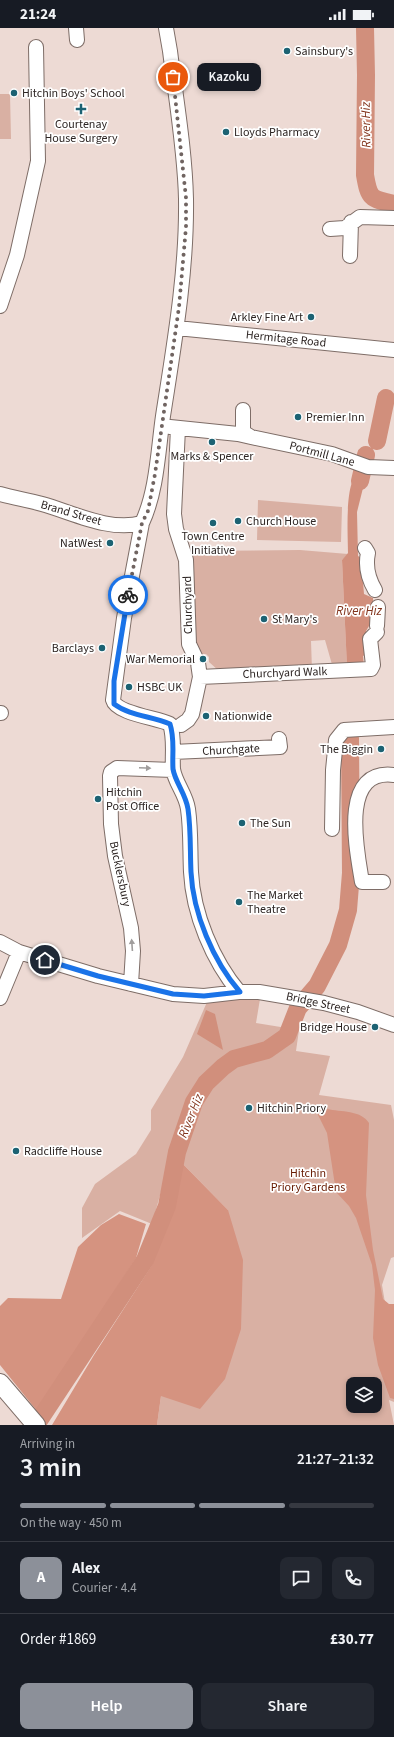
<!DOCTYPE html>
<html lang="en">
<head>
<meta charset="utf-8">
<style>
	:root { --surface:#171b24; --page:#242831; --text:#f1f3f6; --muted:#9ea1a6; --line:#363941; --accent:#8c9099 }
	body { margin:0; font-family:"Source Sans 3",sans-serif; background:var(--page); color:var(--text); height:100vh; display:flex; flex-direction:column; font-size:15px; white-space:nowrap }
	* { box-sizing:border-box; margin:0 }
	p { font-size:13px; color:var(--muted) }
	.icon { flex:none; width:22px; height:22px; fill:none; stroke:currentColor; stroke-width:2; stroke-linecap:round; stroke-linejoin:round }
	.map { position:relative; height:1397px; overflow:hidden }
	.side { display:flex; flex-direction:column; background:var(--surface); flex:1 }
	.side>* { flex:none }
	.fabs { position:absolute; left:346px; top:1349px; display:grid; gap:8px }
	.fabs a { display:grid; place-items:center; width:36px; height:36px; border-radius:8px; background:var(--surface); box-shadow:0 2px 6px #0003; font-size:20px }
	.pin { position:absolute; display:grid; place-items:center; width:34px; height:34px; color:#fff; margin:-17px; border:2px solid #fff; border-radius:50%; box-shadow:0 1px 4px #0007 }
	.courier { position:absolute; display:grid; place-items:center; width:40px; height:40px; margin:-20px; border:3px solid #1a73e8; border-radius:50%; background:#fff; color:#222; box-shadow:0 1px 5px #0007 }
	.bubble { position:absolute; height:28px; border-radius:8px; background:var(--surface); box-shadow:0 2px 6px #0003; font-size:13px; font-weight:600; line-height:28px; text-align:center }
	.head em { font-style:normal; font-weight:600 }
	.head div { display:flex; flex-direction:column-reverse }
	.head { display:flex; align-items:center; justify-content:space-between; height:68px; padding:0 20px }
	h1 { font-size:26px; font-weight:600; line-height:30px }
	.bar { display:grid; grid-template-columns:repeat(4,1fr); gap:6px 4px; align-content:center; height:48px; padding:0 20px }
	.bar i { height:5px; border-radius:3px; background:var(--line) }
	.bar .active { background:var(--accent) }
	.bar p { grid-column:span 4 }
	.line { display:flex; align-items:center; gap:10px; padding:0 20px; border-top:1px solid var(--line) }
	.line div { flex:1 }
	.round { display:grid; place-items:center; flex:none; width:42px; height:42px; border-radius:8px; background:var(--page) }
	.primary-button { display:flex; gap:8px; margin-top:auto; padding:8px 20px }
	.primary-button a { flex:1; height:46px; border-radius:8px; background:var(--accent); color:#fff; font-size:16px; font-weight:600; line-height:46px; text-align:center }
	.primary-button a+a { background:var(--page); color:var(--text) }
	.status { display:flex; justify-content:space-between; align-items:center; height:28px; padding:0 20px; background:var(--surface); direction:ltr }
	.status svg { height:11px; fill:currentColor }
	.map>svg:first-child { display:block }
</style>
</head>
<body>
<div class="status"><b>21:24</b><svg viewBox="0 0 49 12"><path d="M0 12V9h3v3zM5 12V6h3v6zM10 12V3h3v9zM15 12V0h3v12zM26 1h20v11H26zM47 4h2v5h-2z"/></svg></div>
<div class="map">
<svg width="394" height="1397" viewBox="0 0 394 1397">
	<rect width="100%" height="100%" fill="#eddad4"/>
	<path fill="#d9b0a3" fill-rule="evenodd" d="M0,66H10L11,111H0Z
		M258,472L342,479L341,514L257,512Z
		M300,522L348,526L342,532L347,639L333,640L325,612L311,613L312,642L219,643L209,634V629L206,626L198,627L190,597L192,523Z
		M248,970L260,971L256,995L299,1002L296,1023L330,1028L319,1067L391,1077L394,1092V1229L391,1230L382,1257L394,1328V1374L389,1372L394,1397H157L161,1368L228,1182L181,1134L170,1131L152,1196L120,1183L82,1210V1180L95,1156L136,1126L151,1102V1082L183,1029L207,974ZM353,1356H375V1378H353Z"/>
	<path fill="#d59380" d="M327,1081C341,1084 361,1082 369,1095L366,1167L373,1222L383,1271L389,1276H394V1371L390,1370L378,1337L373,1310L375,1262L372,1237L356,1190L349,1178L336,1164L327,1105L318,1087L320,1082Z
		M181,1134L228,1182L243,1232L241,1301L225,1351L200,1381L161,1368L157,1397H52L94,1327L152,1237Z
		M119,1186L146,1196L136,1230L37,1383L0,1337V1278L8,1270L61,1271L78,1219L101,1197Z"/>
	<path fill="#d18f7c" d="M359,443L363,444L366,448L357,484L358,528L361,530L364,566L373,570L374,597L369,598L366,603L367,626L363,628L364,638L347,639L342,532L348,525C348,507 344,454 359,443Z
		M206,982L215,986L223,1022L197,1006Z"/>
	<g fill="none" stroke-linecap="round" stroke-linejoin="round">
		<path stroke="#d18f7c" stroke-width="18" d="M365,0L366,47L365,147C369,171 371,171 394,176
			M377,413L386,370
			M360,453L366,427
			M36,1397L145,1232L167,1178L177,1124L194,1074L206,1055L223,1039L234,1031L267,1022L287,1008L298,980L317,958L338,917L348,882L351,845L350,710"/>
		<g stroke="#7e6d67" stroke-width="16">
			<path id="minor" d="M76,0L77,12
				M166,0L170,23C176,71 185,123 186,171C187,244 174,317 163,388C158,423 157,463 142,495L124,590L113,672C116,685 157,690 170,696C175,711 172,725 173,741C175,755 186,766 188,781C191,802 190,823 191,844C193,886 213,933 239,964
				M330,201L345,200L360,189L394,190
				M350,228L351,194
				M0,278L17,227L38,133L36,19
				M177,300L394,322
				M243,382V404L251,409L332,426L368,439L394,440
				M170,399L238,406L251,409
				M178,400L174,486L176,501L186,532L189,616L198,635L200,649L192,686L188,692L181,697
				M0,466C14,470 28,472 42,476C74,485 110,504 142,495
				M365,520L368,525C365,539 368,550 375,562
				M377,598L378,579
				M200,649L371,641L373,637L370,611L377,604
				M0,685H1
				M173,724L280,719L279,711
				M332,801L333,742L336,712L344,702L394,699
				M383,854H362C357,823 339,740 394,747
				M0,914L19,924L98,948L173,966L204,968L239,964H259L324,975L358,984L394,997
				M131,956L133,923L131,900L115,828L111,796L110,748L111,744L117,740L173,742
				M0,970L19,924"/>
		</g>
		<g stroke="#7e6d67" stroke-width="20">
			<path id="major" d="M0,1355L36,1397"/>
		</g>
		<use href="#minor" stroke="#fff" stroke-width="14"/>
		<use href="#major" stroke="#fff" stroke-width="18"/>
	</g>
	<defs><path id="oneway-solid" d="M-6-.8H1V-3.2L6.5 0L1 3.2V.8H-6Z"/></defs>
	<g fill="#a09d9c">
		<use href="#oneway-solid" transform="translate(145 740) rotate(2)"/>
		<use href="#oneway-solid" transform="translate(132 917) rotate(-94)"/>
	</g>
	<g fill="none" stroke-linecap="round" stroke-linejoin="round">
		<path stroke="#706461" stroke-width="4" stroke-dasharray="0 7.2" d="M128,567L142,495L148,483L155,446L179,279L186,199V170L173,49"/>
		<path stroke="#1a73e8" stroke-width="5" d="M45,932L98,948L173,966L204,968L240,964C213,933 193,885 191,844C190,823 191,802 188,781C186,766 175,754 173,741C172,725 175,711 170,696C152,688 130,688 114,676V653L128,567"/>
	</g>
	<g fill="#1c6273" stroke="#fff" stroke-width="1.5">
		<circle cx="287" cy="23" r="4"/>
		<circle cx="14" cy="65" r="4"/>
		<path d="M79 75h4v4h4v4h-4v4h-4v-4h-4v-4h4z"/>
		<circle cx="226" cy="104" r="4"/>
		<circle cx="311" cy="289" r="4"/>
		<circle cx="298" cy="389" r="4"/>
		<circle cx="212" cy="414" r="4"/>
		<circle cx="238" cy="493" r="4"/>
		<circle cx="213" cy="495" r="4"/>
		<circle cx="110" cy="515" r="4"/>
		<circle cx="264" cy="591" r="4"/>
		<circle cx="102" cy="620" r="4"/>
		<circle cx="203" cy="631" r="4"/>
		<circle cx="129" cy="659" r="4"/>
		<circle cx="206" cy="688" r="4"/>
		<circle cx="381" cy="721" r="4"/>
		<circle cx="98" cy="771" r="4"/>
		<circle cx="242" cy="795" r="4"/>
		<circle cx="239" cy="874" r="4"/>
		<circle cx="375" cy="999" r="4"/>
		<circle cx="249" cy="1080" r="4"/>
		<circle cx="16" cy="1123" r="4"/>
	</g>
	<g text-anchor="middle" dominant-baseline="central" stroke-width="3.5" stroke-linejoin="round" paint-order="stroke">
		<g font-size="12" fill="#2d2523" stroke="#fff" text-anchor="start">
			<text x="295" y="23">Sainsbury's</text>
			<text x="22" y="65">Hitchin Boys' School</text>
			<text x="81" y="96" text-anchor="middle">Courtenay<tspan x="81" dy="14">House Surgery</tspan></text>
			<text x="234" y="104">Lloyds Pharmacy</text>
			<text x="303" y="289" text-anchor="end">Arkley Fine Art</text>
			<text x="306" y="389">Premier Inn</text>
			<text x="212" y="428" text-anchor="middle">Marks &amp; Spencer</text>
			<text x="246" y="493">Church House</text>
			<text x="213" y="508" text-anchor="middle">Town Centre<tspan x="213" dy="14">Initiative</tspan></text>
			<text x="102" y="515" text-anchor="end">NatWest</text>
			<text x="272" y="591">St Mary's</text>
			<text x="94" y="620" text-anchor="end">Barclays</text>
			<text x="195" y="631" text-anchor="end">War Memorial</text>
			<text x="137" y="659">HSBC UK</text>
			<text x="214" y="688">Nationwide</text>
			<text x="373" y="721" text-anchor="end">The Biggin</text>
			<text x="106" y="764">Hitchin<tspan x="106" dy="14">Post Office</tspan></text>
			<text x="250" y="795">The Sun</text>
			<text x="247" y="867">The Market<tspan x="247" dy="14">Theatre</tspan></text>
			<text x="367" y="999" text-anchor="end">Bridge House</text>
			<text x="257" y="1080">Hitchin Priory</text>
			<text x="24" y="1123">Radcliffe House</text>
		</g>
		<g font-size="12" fill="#2d2523" stroke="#fff">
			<text transform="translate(286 311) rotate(6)">Hermitage Road</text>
			<text transform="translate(322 426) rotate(15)">Portmill Lane</text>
			<text transform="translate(71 485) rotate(16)">Brand Street</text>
			<text transform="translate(188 577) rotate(-91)">Churchyard</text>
			<text transform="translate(285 645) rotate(-2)">Churchyard Walk</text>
			<text transform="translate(231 722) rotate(-3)">Churchgate</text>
			<text transform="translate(120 846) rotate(78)">Bucklersbury</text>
			<text transform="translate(318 975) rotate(12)">Bridge Street</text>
		</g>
		<g font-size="12" fill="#671a00" stroke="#fff">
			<text x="308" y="1145">Hitchin<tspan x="308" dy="14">Priory Gardens</tspan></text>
		</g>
		<g font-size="13" font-style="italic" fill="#82341c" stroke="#fff">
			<text transform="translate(366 97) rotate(-91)">River Hiz</text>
			<text x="359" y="583">River Hiz</text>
			<text transform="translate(191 1088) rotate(-68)">River Hiz</text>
		</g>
	</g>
</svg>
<div class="fabs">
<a><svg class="icon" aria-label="layers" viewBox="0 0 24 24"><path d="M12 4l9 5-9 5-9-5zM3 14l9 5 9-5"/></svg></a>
</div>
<div class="pin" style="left:173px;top:49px;background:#ea580c"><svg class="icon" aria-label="bag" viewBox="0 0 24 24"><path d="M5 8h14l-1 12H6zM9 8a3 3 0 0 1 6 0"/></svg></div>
<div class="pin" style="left:45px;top:932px;background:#1f2937"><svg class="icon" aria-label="home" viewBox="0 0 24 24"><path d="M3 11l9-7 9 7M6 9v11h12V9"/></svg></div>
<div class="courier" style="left:128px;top:567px"><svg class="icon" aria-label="bike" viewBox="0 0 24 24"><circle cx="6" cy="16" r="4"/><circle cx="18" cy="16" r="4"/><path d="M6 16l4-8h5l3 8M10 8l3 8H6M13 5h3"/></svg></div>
<div class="bubble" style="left:197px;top:35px;width:64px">Kazoku</div>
</div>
<section class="side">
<div class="head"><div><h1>3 min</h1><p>Arriving in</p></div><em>21:27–21:32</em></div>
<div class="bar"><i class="active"></i><i class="active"></i><i class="active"></i><i></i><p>On the way · 450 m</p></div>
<div class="line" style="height:72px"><b class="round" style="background:var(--accent);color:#fff">A</b><div><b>Alex</b><p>Courier · 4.4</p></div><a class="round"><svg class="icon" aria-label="chat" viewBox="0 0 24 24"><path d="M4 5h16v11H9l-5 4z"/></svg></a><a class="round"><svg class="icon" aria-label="phone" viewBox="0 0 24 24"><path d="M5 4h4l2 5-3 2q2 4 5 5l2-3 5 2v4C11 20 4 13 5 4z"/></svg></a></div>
<div class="line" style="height:52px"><div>Order #1869</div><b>£30.77</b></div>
<div class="primary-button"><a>Help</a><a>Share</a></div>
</section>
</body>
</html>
